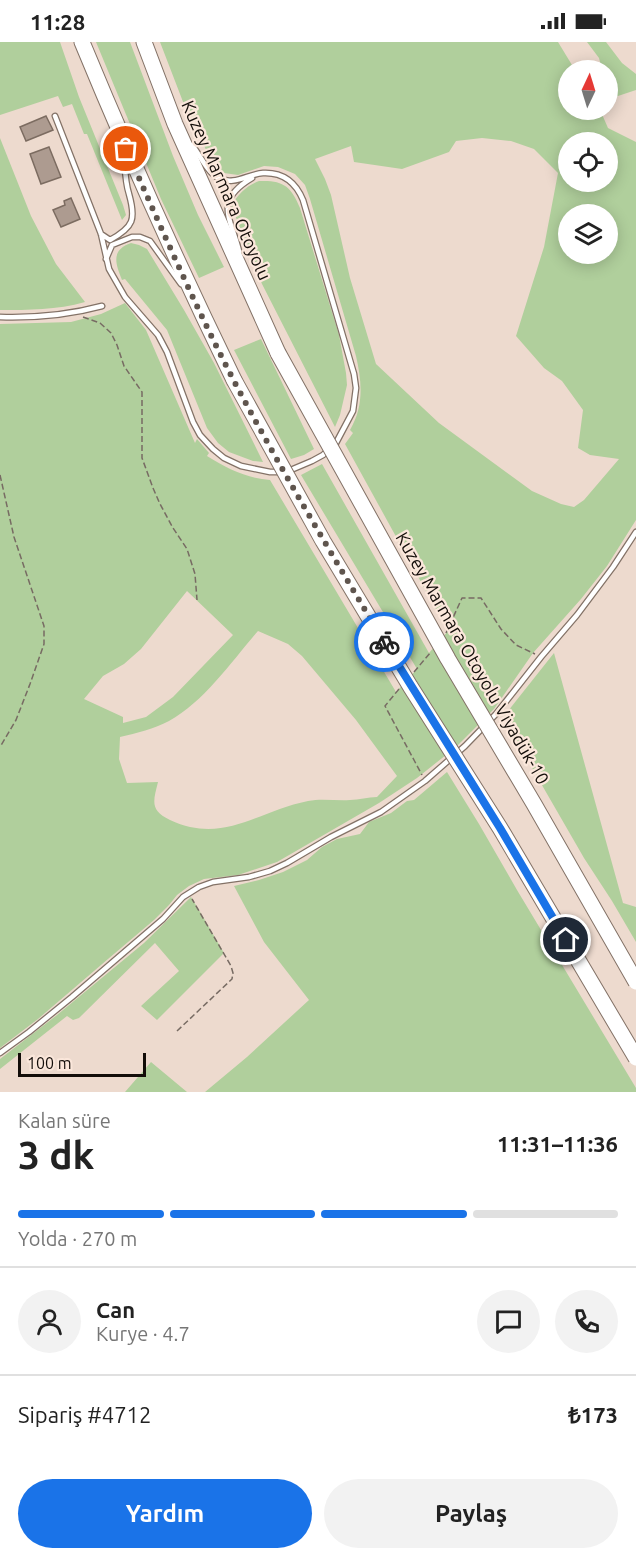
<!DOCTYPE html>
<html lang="tr">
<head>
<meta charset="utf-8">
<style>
	:root { --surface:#fff; --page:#f2f2f2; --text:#222; --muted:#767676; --line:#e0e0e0; --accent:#1a73e8 }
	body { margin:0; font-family:Ubuntu,sans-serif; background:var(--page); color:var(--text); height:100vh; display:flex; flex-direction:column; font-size:22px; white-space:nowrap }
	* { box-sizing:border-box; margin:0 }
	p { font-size:20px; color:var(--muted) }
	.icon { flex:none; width:33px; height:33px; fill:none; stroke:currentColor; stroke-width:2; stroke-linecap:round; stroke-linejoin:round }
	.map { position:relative; height:1050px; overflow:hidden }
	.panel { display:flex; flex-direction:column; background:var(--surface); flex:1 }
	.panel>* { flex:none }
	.needle { width:39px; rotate:4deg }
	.buttons { position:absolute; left:558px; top:18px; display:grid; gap:12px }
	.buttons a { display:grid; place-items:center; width:60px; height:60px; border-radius:50%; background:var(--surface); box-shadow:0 3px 15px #0003; font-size:30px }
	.scale { position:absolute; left:18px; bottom:15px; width:128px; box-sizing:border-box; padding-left:6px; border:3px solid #130d09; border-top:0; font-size:16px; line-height:21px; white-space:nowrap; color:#130d09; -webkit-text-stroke:4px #fbe7db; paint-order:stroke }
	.pin { position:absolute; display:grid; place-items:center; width:51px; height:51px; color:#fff; margin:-26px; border:3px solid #fff; border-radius:50%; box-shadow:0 2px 6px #0007 }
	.courier { position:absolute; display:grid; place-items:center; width:60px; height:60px; margin:-30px; border:4px solid #1a73e8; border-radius:50%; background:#fff; color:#222; box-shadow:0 2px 8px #0007 }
	.summary em { font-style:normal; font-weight:700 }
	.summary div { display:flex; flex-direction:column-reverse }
	.summary { display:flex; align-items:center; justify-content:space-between; height:102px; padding:0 18px }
	h1 { font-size:39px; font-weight:700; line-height:45px }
	.bar { display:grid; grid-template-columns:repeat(4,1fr); gap:9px 6px; align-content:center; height:72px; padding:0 18px }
	.bar i { height:8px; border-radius:4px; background:var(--line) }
	.bar .current { background:var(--accent) }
	.bar p { grid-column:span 4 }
	.line { display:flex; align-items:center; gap:15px; padding:0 18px; border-top:2px solid var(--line) }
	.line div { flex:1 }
	.round { display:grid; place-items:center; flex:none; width:63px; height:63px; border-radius:32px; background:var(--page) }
	.button { display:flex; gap:12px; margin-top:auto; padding:12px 18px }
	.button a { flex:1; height:69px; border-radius:36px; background:var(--accent); color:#fff; font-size:24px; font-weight:700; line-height:69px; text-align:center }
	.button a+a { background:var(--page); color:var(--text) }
	.status { display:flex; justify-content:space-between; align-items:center; height:42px; padding:0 30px; background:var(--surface); direction:ltr }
	.status svg { height:16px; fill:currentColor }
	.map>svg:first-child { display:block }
</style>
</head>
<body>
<div class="status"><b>11:28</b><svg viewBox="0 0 49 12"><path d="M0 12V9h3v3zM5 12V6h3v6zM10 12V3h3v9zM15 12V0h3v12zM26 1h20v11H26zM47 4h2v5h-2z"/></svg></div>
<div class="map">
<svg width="636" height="1050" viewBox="0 0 636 1050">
	<rect width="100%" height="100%" fill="#eddace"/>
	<path fill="#b0cf9c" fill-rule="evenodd" d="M0,0H60L79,55L123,163L126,173L122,178L87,92H84L72,62L63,65L58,54L0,73Z
		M96,0H130L173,114L198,173L224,225L199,236L161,157Z
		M160,0H558L572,23L591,28H568V68H602L601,70L608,86L636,100V478L607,524L581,557L533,611L494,667L456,705L417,736L379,761L277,820L238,833L204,837L189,844L177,853L169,863L154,878L108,917L38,977L0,1006V282L71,280L101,272L125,261L146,288L195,401L197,397L209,411L207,414C228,427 246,436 270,438L396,650L417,627L301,433L322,422L429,611L448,589L345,402L353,391L350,388C364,364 362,340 356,314L310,157L305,143L295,132L278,125L264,124L238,133L217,130L185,65ZM482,96L511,99L534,107L558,131L544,205L516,294L544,326L562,339L583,368L578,406L590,413L619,417L584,458L574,465L561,462L532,449L439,381L376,322L350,236L331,153L325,137L315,117L351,104L354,120L402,127L449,110L456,99ZM568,100H608V140H568ZM568,172H608V212H568ZM187,549L233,593L173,655L146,675L123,681V675L84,657L103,634L124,622L141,607ZM258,589L288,602L302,614L356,678L397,734L377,755C368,755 359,758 350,758C336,759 322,756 308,759C257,769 224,803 170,778C150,768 153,760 158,740L127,741L119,717L120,695C137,691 154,687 169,679C204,660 232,619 258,589Z
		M587,0H606L622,21L636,32V48L612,56L608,62V28H602L599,16Z
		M0,96L31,174L56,222L85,260C57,268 28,268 0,268Z
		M259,139C283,138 291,144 300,166L339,293L346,331L347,343L340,373L335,385L262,242L231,163C240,151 246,144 259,139Z
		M131,201L139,203L147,207L184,268L214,321L263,420L253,419L229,410L218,401L207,386L167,288L125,237L122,238C115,221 111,208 131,201Z
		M261,297L314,407L304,413L291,417L234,308Z
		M554,611L623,861L636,865V900L612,859L584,816L505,679L504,674Z
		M447,730L479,782L517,848L636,1046V1050H205L247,1015L309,958L264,900L234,844L259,838L283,830L307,818L322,805L337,797L360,792L369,780L391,771L407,759L414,758Z
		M191,855L199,868L224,911L157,978L141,964L179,929L155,901L79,976L73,978L67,974L0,1027V1017L57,973L144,901Z
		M151,1020L187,1050H125Z"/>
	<path fill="#ad9b90" stroke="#7c6c61" stroke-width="1.5" d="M46,74L53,88L26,99L20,85Z
		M49,105L61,135L41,142L30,112Z
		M71,156L80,177L61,185L53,168L65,163L64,159Z"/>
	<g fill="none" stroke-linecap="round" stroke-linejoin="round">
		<g stroke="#837267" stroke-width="7">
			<path id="lane" d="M55,74L101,192L109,227L125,255L158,293L167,310L193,380L200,393L213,407L224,416L241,424L270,430H286L312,419L323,413L336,401L353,369L356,346L354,332L303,158C296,141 283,130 263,131C248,132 234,144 218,136C207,130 200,113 192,103
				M101,192L110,198C134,185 136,177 129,152C125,140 125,126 124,113
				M239,209C231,176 213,159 252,136
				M106,217L112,203L132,195H140L150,199L181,242
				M0,275C35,276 69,273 102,264
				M0,1011L29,990L72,955L163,877L183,855L199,845L213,840L249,835L270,829L287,821L331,795L381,770L425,739L465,704L496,672L541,615L577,573L613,525L636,490"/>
		</g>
		<g stroke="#837267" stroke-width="17">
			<path id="highway" d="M82,0C129,114 180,227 234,338
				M144,0L175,82L278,311"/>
		</g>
		<path stroke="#776b63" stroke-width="1.5" stroke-dasharray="6 3" stroke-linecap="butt" d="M83,275L100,281L111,291L117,303L124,324L142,350V416L153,446L160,462L173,486L187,507L195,532L197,558
			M0,433L14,495L44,584V602L30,642L16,678L0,705
			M446,591L462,556H481L501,587L516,603L535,612
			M414,630L430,611
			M399,647L385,664L422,733
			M177,989L232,937L233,931L231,924L192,857"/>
		<use href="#lane" stroke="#fff" stroke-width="4.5"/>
		<use href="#highway" stroke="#fff" stroke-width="15"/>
		<g stroke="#837267" stroke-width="17" stroke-linecap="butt">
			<path id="highway-bridge" d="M278,311L448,617L534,762L636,940
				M234,338L323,499L410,644L500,786L636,1016"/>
		</g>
		<use href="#highway-bridge" stroke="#fff" stroke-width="15"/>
	</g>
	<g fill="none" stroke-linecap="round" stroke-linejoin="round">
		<path stroke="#5f554e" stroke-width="6" stroke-dasharray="0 10.8" d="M126,107C161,185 195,264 234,339C281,428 333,514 384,600"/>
		<path stroke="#1a73e8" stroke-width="8" d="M384,600L500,786L566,898"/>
	</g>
	<g text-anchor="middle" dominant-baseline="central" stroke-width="4.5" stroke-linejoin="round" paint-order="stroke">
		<g font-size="18" fill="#130d09" stroke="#fbe7db">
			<text transform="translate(227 148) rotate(66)">Kuzey Marmara Otoyolu</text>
			<text transform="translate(473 616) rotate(60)">Kuzey Marmara Otoyolu Viyadük-10</text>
		</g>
	</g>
</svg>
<div class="buttons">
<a><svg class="needle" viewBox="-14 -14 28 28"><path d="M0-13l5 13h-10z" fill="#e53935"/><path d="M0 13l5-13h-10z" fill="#767676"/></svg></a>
<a><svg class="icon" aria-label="locate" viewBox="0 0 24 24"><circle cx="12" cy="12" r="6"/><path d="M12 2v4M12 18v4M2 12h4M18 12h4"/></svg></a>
<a><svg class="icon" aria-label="layers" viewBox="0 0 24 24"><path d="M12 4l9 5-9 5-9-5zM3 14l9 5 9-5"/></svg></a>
</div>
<div class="scale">100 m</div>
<div class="pin" style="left:126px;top:107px;background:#ea580c"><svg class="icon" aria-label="bag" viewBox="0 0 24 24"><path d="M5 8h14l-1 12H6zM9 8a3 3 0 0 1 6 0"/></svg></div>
<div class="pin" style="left:566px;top:898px;background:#1f2937"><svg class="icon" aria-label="home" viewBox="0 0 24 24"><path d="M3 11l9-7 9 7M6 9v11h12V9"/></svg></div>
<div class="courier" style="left:384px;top:600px"><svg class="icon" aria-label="bike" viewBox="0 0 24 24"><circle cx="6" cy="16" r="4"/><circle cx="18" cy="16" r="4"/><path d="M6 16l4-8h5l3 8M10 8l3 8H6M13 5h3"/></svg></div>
</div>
<section class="panel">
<div class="summary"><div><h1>3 dk</h1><p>Kalan süre</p></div><em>11:31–11:36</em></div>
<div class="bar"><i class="current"></i><i class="current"></i><i class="current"></i><i></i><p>Yolda · 270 m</p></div>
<div class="line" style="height:108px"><a class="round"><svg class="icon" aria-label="person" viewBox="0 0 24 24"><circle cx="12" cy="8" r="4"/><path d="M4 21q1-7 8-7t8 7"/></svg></a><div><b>Can</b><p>Kurye · 4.7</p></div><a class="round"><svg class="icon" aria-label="chat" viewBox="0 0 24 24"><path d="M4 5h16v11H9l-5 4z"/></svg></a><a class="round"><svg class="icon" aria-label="phone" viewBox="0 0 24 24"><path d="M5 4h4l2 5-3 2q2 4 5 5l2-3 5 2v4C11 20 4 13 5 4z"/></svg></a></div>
<div class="line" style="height:78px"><div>Sipariş #4712</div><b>₺173</b></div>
<div class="button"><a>Yardım</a><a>Paylaş</a></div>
</section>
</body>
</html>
